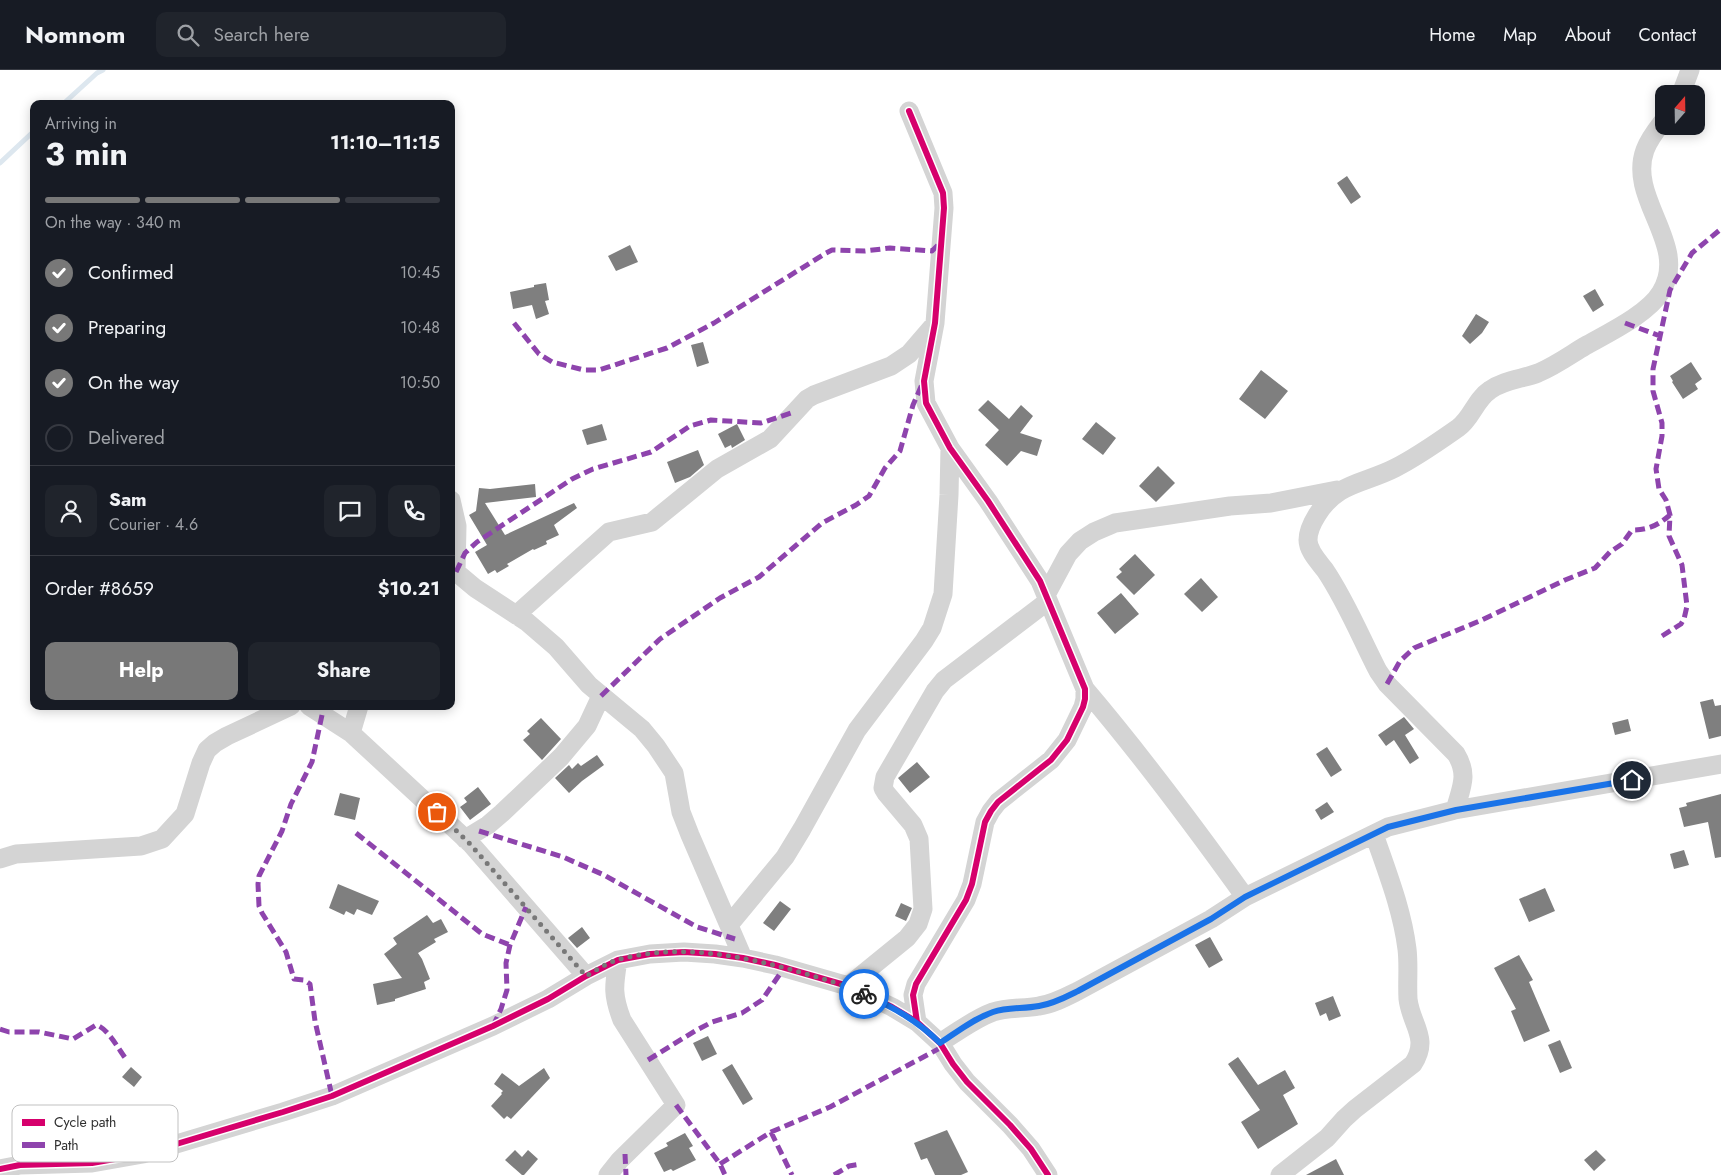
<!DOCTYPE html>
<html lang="en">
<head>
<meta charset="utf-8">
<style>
	:root { --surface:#171b24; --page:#20242c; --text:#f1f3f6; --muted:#9ea1a6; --line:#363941; --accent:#787878 }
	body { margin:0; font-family:Jost,sans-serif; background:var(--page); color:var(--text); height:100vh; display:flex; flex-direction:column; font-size:19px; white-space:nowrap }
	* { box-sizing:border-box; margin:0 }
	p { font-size:16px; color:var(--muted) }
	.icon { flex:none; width:28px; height:28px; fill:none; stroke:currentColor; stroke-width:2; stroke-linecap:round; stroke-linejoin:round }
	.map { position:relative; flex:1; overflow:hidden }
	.drawer { position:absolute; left:30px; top:30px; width:425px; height:610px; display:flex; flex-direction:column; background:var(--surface); border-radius:10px; box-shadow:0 2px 12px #0003 }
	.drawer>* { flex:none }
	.needle { width:32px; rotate:20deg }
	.fabs { position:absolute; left:1655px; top:15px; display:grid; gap:10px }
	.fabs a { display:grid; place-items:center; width:50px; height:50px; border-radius:10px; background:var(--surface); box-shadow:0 2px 12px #0003; font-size:25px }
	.pin { position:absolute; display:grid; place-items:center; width:42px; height:42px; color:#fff; margin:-21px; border:2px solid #fff; border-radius:50%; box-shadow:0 1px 5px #0007 }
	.courier { position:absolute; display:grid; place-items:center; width:50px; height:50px; margin:-25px; border:4px solid #1a73e8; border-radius:50%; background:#fff; color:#222; box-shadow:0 1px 6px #0007 }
	.head em { font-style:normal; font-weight:700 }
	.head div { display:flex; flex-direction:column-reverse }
	.head { display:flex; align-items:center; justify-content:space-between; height:85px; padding:0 15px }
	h1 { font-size:32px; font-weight:700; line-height:38px }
	.bar { display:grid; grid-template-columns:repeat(4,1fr); gap:8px 5px; align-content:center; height:60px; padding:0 15px }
	.bar i { height:6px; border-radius:4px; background:var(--line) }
	.bar .current { background:var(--accent) }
	.bar p { grid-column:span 4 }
	.line { display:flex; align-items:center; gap:12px; padding:0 15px; border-top:1px solid var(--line) }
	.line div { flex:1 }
	.round { display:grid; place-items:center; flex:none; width:52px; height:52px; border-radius:10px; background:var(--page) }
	ol { padding:0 15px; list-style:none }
	li { display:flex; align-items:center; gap:15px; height:55px }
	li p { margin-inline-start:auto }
	li .icon { padding:5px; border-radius:50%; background:var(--accent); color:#fff; stroke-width:4 }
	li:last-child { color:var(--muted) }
	li i { width:28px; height:28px; border:2px solid var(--line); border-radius:50% }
	.primary-button { display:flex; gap:10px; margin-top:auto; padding:10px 15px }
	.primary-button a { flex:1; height:58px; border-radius:10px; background:var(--accent); color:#fff; font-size:20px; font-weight:700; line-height:58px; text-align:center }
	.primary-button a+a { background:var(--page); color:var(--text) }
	header { display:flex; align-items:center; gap:30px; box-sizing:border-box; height:70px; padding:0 25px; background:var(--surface); border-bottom:1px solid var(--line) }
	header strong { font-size:24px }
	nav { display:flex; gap:28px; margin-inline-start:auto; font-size:18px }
	.search { width:350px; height:45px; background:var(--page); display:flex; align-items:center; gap:12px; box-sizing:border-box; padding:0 18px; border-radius:10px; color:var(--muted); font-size:19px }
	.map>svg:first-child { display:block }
</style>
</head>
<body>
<header>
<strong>Nomnom</strong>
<div class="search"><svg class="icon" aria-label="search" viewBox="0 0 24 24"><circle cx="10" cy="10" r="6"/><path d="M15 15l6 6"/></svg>Search here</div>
<nav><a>Home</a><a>Map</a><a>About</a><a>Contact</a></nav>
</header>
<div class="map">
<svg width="1721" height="1105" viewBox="0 0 1721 1105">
	<rect width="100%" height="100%" fill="#fff"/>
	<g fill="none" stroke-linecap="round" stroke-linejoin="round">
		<path stroke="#dde7ef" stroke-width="5" d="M63,34L97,3L103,0
			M0,93L34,61"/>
	</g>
	<path fill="#7f7f7f" d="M1347,106L1361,127L1351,134L1337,113Z
		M630,175L638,192L616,201L608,186Z
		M546,213L549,230L545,231L549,244L536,249L532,235L513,239L510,222L534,217V215Z
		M1595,219L1604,235L1593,242L1583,226Z
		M1476,244L1489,252L1482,263L1470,274L1462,266Z
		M703,272L709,293L697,297L691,275Z
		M1691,292L1702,309L1695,314L1698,319L1683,329L1672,312L1673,311L1670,306Z
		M1261,300L1288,321L1265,349L1239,329Z
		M988,330L1009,349L1021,335L1033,346L1020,363L1042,370L1037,386L1021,381L1007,396L985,375L999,360L978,340Z
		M1096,352L1116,368L1103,385L1082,369Z
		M602,354L607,370L587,375L582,360Z
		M737,354L745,370L732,378L731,375L725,378L718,364Z
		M698,380L704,395L690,407L675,413L667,392Z
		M1158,396L1175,413L1156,432L1139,416Z
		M535,414L536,427L485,433L505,465L574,433L577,438L554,455L559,465L546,471L547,474L534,480L533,479L507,494L509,496L497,503L495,500L488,504L475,482L487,475L469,445L476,441L479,418L490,419Z
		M1135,484L1155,505L1134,525L1116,507L1122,502L1119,499Z
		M1201,508L1218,527L1202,542L1184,524Z
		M1121,523L1139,544L1115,564L1097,543Z
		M1713,629L1715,636L1721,635V666L1709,669L1700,632Z
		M1404,647L1414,659L1405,665L1419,688L1410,694L1394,670L1386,676L1378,665Z
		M541,648L561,669L542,690L523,670L530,664L527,661Z
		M1628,649L1631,661L1615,665L1612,653Z
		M1327,677L1342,700L1331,707L1316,684Z
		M597,685L604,695L582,711L569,723L555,708L569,695L572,699L578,693L581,696Z
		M917,692L930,707L910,723L898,708Z
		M478,717L491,734L470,750L460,737L467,732L464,728Z
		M340,723L360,728L355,750L334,745Z
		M1721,724V787L1715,788L1708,752L1684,757L1679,738L1687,736L1686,733Z
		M1327,732L1334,742L1321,750L1315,740Z
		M1684,780L1689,795L1674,799L1670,784Z
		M338,814L379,831L372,845L357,839L354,845L346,841L344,845L329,838Z
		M1545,818L1555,841L1529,852L1519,829Z
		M780,831L791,839L774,861L763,853Z
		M901,833L912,838L906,851L895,846Z
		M427,845L433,853L441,849L448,862L434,869L436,872L418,883L422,889L430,909L424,912L426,919L395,929V931L377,935L373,914L402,908L384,884L397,874L393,868Z
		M582,857L590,868L577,878L568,868Z
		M1210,867L1223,890L1209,898L1195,875Z
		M1519,885L1533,910L1529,912L1550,961L1524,972L1511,941L1516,939L1494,898Z
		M1333,926L1341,946L1329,951L1326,943L1320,946L1315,933Z
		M708,966L717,984L702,991L693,973Z
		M1560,970L1572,998L1560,1003L1548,975Z
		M1238,987L1258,1015L1285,1000L1295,1018L1283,1025L1298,1054L1258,1079L1241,1052L1260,1040L1228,994Z
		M732,994L753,1029L743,1035L722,1000Z
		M131,997L142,1007L134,1017L122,1007Z
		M544,998L550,1008L511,1049L507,1046L504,1049L491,1036L502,1024L501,1023L503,1021L494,1014L502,1003L519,1016Z
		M947,1060L968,1102L961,1105H935L927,1088L921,1090L914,1073Z
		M685,1063L693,1076L689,1078L696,1090L673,1101L671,1099L664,1102L654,1083L668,1076L666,1073Z
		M515,1080L522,1087L528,1080L538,1089L524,1105H522L505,1090Z
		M1596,1080L1606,1090L1594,1101L1584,1090Z
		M1336,1089L1344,1105H1306Z"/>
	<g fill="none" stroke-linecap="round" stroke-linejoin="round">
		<path stroke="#d4d4d4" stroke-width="19" d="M1681,24L1690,0
			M909,41L943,123L944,138L935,253L924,311L926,333L950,378L988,431L1040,511L1085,619V629L1083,637L1067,670L1051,690L998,732L991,741L985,752L972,814L966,830L916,914L913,925L917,952
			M451,430L457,456L456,502L475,518L527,552L556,577L589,615L642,659L656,676L674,703L681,742L690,765L743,888
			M1046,525L1068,484L1080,471L1094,462L1115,453L1230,436L1271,433L1337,420
			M516,545L609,462L652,452L717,399L770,369L807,329L814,325L891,296L909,284L934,255
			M1085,619C1142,686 1194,756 1245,827
			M309,636L351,663L471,774L586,906
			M351,663L359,636
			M1455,740C1461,718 1469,705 1456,684L1387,614L1378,601C1361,568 1346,531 1325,500C1319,492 1308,481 1308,470C1308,461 1312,453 1317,445C1337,412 1364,414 1395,398C1417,387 1438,372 1458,358C1472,348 1475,330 1490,320C1504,310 1522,309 1538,303C1555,296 1570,285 1585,276C1608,263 1648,244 1661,222C1690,175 1627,129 1645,80C1649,69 1657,59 1664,50
			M465,769L488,755L502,743L561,687L587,656L601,626
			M0,789L16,784L141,776L162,769L185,744L201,693L207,680L215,673L227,666L291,636
			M729,855L785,787L802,759L857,660L924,571L932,558L943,524L949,425L950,378
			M848,916L907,868L918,854L923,839L919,769L913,755L886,723L883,718L885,707L935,621L944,610L1048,531
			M940,973C957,962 974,949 993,942C1008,937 1023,939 1039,936C1053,934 1066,927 1078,921L1211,849L1245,827L1388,757L1455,740L1721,694
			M0,1099L20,1095L92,1093L143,1084L283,1042L332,1026L493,956L548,929L586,906L618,890L650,884L684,882L715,884L743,888L775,895L848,916L892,937L917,952L940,973L953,994L967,1012L1010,1055L1031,1079L1048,1105
			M608,1105L620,1090L676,1035L622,950C612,924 614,915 618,890
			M1280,1105L1327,1068L1344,1049L1355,1039L1413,994C1430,968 1411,955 1408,929C1407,912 1409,895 1407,879C1402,839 1387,802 1374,764"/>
		<path stroke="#8e44ad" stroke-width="5" stroke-dasharray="10 5" stroke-linecap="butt" d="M514,253L539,284L552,292L584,300H599L667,278L714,253L826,183L832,180L865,181L890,178L932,181L940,173
			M1625,253L1660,266
			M456,502L465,483L477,472L572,409L593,399L651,382L690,356L711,350L761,353L794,342
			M1662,566L1681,554L1684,549L1687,536L1682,495L1669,466L1670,445L1666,430L1659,419L1656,399L1662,366V353L1653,321V299L1670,220L1692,183L1721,159
			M1387,614L1400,591L1414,578L1482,550L1565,510L1595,498L1610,482L1622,474L1632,460C1649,460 1658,455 1670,445
			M601,626L660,569L720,528L759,507L822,453L856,435L869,426L885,398L900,381L913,335L923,312
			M322,645L312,692L291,734L282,761L259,806L258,814L259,836L262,843L286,882L294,909L304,910L310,914L315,951L332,1026
			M479,761L563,787L604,805L697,857L735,869
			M356,763L482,864L510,875
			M493,956L501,939L507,920L506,893L510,875L526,837
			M0,959L9,962H39L73,969L96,955C107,957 119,980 126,989
			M648,990L695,961L712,952L742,943L762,930L784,898
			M676,1035L720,1094L725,1105
			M771,1062L792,1105
			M625,1084L626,1105
			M720,1094L771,1062L830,1037L942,977
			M834,1105L849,1096L861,1094"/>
		<g stroke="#fff" stroke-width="9">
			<path id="cycleway" d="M909,41L943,123L944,138L935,253L924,311L926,333L950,378L988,431L1040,511L1085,619V629L1083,637L1067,670L1051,690L998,732L991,741L985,752L972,814L966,830L916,914L913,925L917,952
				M0,1099L20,1095L92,1093L143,1084L283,1042L332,1026L493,956L548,929L586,906L618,890L650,884L684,882L715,884L743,888L775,895L848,916L892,937L917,952L940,973L953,994L967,1012L1010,1055L1031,1079L1048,1105"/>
		</g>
		<use href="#cycleway" stroke="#d6006c" stroke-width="6"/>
	</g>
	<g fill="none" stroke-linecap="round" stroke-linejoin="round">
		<path stroke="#787878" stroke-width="5" stroke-dasharray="0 9" d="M437,742L470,774L586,906C597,900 608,892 620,889C681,873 744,886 803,903C824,909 845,915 864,924"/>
		<path stroke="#1a73e8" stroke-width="6" d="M864,924C893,937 918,951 940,973C957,962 973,949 993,942C1008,937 1023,939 1039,936C1053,934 1066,927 1078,921L1211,849L1245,827L1388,757L1456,740L1632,710"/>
	</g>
	<rect x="12" y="1035" width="166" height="57" rx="8" fill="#fff" stroke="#c1c1c1" stroke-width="1"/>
	<rect x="22" y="1049" width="23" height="7" fill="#d6006c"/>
	<rect x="22" y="1072" width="23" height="6" fill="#8e44ad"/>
	<g font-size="14" fill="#2f2f2f">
		<text x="54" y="1057">Cycle path</text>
		<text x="54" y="1080">Path</text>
	</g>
</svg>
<div class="fabs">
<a><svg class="needle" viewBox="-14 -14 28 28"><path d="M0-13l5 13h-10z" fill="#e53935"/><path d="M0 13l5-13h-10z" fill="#9ea1a6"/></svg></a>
</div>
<div class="pin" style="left:437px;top:742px;background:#ea580c"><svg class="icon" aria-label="bag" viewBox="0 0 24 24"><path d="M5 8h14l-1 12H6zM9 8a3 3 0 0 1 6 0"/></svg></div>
<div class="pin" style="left:1632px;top:710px;background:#1f2937"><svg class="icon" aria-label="home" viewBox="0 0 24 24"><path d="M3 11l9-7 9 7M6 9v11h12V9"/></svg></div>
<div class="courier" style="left:864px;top:924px"><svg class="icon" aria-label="bike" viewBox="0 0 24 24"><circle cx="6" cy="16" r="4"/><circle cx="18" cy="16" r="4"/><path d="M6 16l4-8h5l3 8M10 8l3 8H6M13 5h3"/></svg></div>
<section class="drawer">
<div class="head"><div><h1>3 min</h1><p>Arriving in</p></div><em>11:10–11:15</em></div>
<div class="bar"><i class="current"></i><i class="current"></i><i class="current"></i><i></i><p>On the way · 340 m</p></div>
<ol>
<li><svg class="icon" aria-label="check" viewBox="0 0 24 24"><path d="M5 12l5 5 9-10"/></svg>Confirmed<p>10:45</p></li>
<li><svg class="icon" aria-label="check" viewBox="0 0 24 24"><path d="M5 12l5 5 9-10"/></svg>Preparing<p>10:48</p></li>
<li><svg class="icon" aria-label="check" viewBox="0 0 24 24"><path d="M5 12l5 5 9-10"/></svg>On the way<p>10:50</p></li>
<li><i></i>Delivered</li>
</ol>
<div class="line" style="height:90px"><a class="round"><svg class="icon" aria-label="person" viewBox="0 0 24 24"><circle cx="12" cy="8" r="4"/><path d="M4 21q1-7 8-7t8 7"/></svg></a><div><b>Sam</b><p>Courier · 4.6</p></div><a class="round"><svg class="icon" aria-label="chat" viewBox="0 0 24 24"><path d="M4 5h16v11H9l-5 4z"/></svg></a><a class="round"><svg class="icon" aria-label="phone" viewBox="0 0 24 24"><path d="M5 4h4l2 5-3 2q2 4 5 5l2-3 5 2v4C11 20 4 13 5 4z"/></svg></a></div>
<div class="line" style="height:65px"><div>Order #8659</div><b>$10.21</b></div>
<div class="primary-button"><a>Help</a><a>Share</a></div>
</section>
</div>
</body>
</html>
